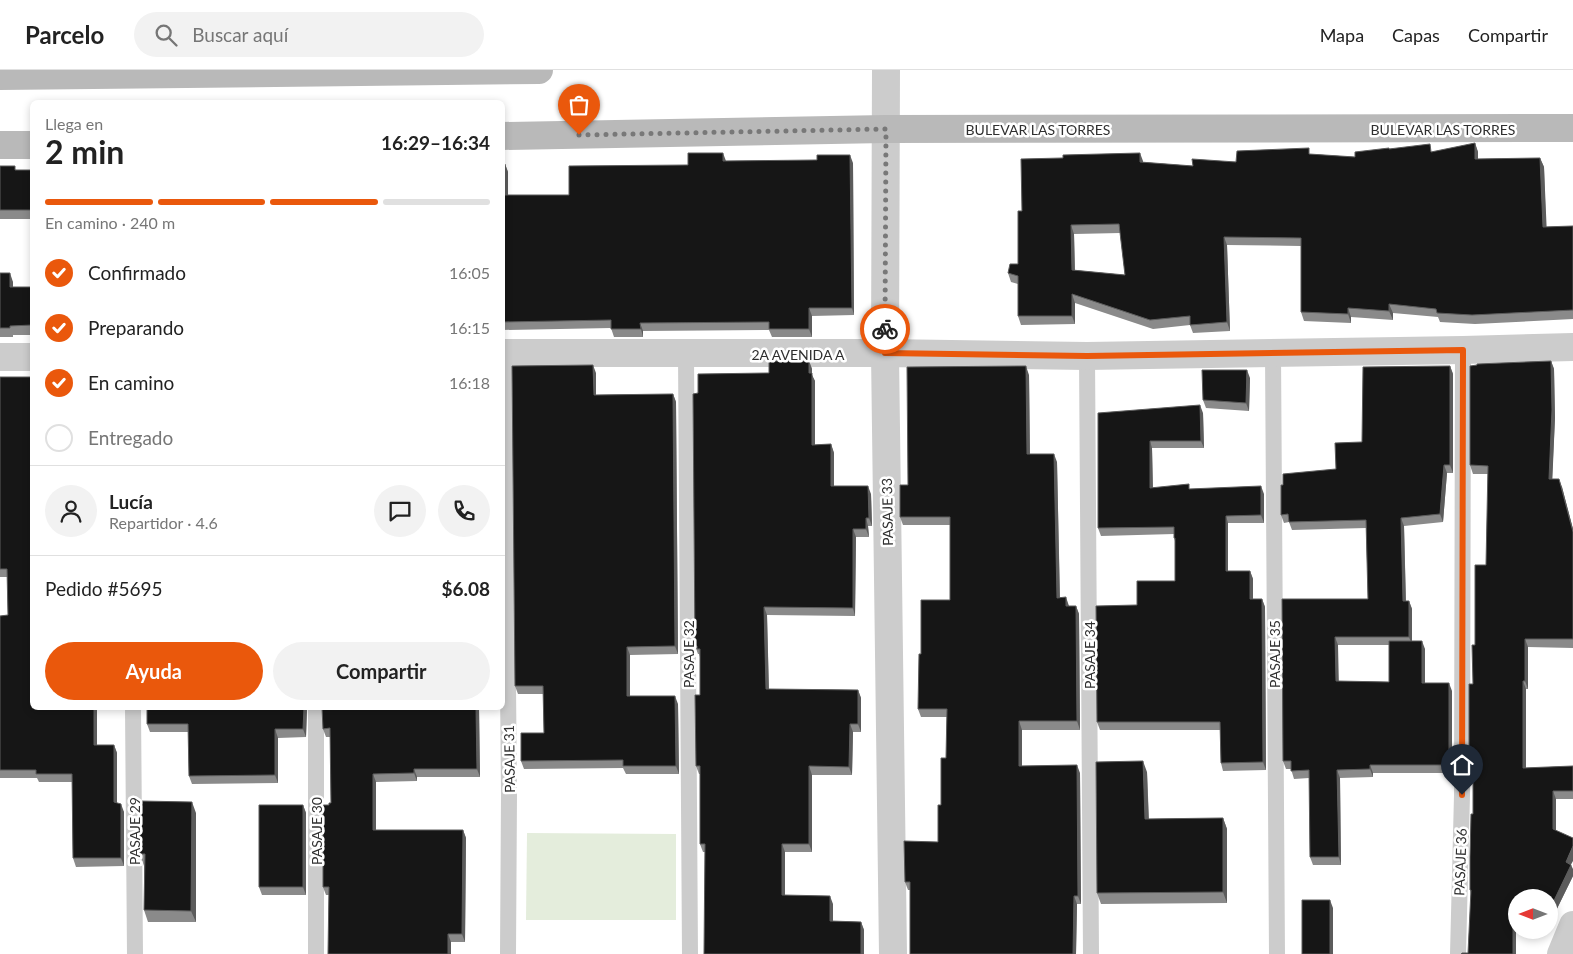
<!DOCTYPE html>
<html lang="es">
<head>
<meta charset="utf-8">
<style>
	:root { --surface:#fff; --page:#f2f2f2; --text:#222; --muted:#767676; --line:#e0e0e0; --accent:#ea580c }
	body { margin:0; font-family:Lato,sans-serif; background:var(--page); color:var(--text); height:100vh; display:flex; flex-direction:column; font-size:19px; white-space:nowrap }
	* { box-sizing:border-box; margin:0 }
	p { font-size:16px; color:var(--muted) }
	.icon { flex:none; width:28px; height:28px; fill:none; stroke:currentColor; stroke-width:2; stroke-linecap:round; stroke-linejoin:round }
	.map { position:relative; flex:1; overflow:hidden }
	.details { position:absolute; left:30px; top:30px; width:475px; height:610px; display:flex; flex-direction:column; background:var(--surface); border-radius:8px; box-shadow:0 2px 8px #0003 }
	.details>* { flex:none }
	.needle { width:32px; rotate:270deg }
	.buttons { position:absolute; left:1508px; top:819px; display:grid; gap:10px }
	.buttons a { display:grid; place-items:center; width:50px; height:50px; border-radius:50%; background:var(--surface); box-shadow:0 2px 8px #0003; font-size:25px }
	.pin { position:absolute; display:grid; place-items:center; width:42px; height:42px; color:#fff; margin:-51px -21px; border-radius:50% 50% 50% 0; rotate:-45deg; box-shadow:0 0 5px #0007 }
	.pin .icon { rotate:45deg }
	.courier { position:absolute; display:grid; place-items:center; width:50px; height:50px; margin:-25px; border:4px solid #ea580c; border-radius:50%; background:#fff; color:#222; box-shadow:0 1px 6px #0007 }
	.head em { font-style:normal; font-weight:700 }
	.head div { display:flex; flex-direction:column-reverse }
	.head { display:flex; align-items:center; justify-content:space-between; height:85px; padding:0 15px }
	h1 { font-size:32px; font-weight:700; line-height:38px }
	.bar { display:grid; grid-template-columns:repeat(4,1fr); gap:8px 5px; align-content:center; height:60px; padding:0 15px }
	.bar i { height:6px; border-radius:4px; background:var(--line) }
	.bar .on { background:var(--accent) }
	.bar p { grid-column:span 4 }
	.line { display:flex; align-items:center; gap:12px; padding:0 15px; border-top:1px solid var(--line) }
	.line div { flex:1 }
	.round { display:grid; place-items:center; flex:none; width:52px; height:52px; border-radius:26px; background:var(--page) }
	ol { padding:0 15px; list-style:none }
	li { display:flex; align-items:center; gap:15px; height:55px }
	li p { margin-inline-start:auto }
	li .icon { padding:5px; border-radius:50%; background:var(--accent); color:#fff; stroke-width:4 }
	li:last-child { color:var(--muted) }
	li i { width:28px; height:28px; border:2px solid var(--line); border-radius:50% }
	.cta { display:flex; gap:10px; margin-top:auto; padding:10px 15px }
	.cta a { flex:1; height:58px; border-radius:30px; background:var(--accent); color:#fff; font-size:20px; font-weight:700; line-height:58px; text-align:center }
	.cta a+a { background:var(--page); color:var(--text) }
	header { display:flex; align-items:center; gap:30px; box-sizing:border-box; height:70px; padding:0 25px; background:var(--surface); border-bottom:1px solid var(--line) }
	header strong { font-size:24px }
	nav { display:flex; gap:28px; margin-inline-start:auto; font-size:18px }
	.search { width:350px; height:45px; background:var(--page); display:flex; align-items:center; gap:12px; box-sizing:border-box; padding:0 18px; border-radius:28px; color:var(--muted); font-size:19px }
	.map>svg:first-child { display:block }
</style>
</head>
<body>
<header>
<strong>Parcelo</strong>
<div class="search"><svg class="icon" aria-label="search" viewBox="0 0 24 24"><circle cx="10" cy="10" r="6"/><path d="M15 15l6 6"/></svg>Buscar aquí</div>
<nav><a>Mapa</a><a>Capas</a><a>Compartir</a></nav>
</header>
<div class="map">
<svg width="1573" height="884" viewBox="0 0 1573 884">
	<rect width="100%" height="100%" fill="#fff"/>
	<path fill="#e4eddc" d="M527,763L676,764V850H526Z"/>
	<g fill="none" stroke-linecap="round" stroke-linejoin="round">
		<path stroke="#ccc" stroke-width="16" d="M505,283L509,724L508,884
			M1273,283L1277,884
			M686,284L690,884
			M1087,286L1091,884
			M133,638L135,884
			M316,884V638
			M1458,884L1462,725L1463,280"/>
		<path stroke="#ccc" stroke-width="28" d="M886,0L885,283L893,884
			M502,283H885L1087,286L1463,280L1573,277
			M0,287H32
			M1561,884L1573,855"/>
		<path stroke="#b9b9b9" stroke-width="28" d="M0,6L539,0
			M502,66L886,59L1573,58
			M0,75H32"/>
	</g>
	<path fill="#8a8a8a" fill-rule="evenodd" d="M1475,73L1478,82V89L1540,88L1544,97L1546,157L1573,156V249L1475,254L1440,252L1438,247L1393,243V250L1351,247V253L1304,251L1301,242V176L1227,175L1230,261L1193,263L1190,255L1153,259L1075,233V254L1021,255L1018,246V214L1011,212L1008,203L1018,194L1022,141L1063,88L1143,91V92L1193,96L1311,84L1355,87L1389,78V79L1433,82ZM1120,163L1125,205L1075,200L1074,164Z
		M726,91L853,93L854,245L812,246V267H772L769,260L643,261V267H614L611,258L502,260V94H505L508,102V125H569L688,95Z
		M0,96L17,100H32V149H0Z
		M0,203L13,212V217H32V265H13V267H0Z
		M809,291L812,299V305L815,311V375L831,374L834,383V416L871,424L872,456H868L869,467H856L855,546L767,545L769,619L858,620L861,628V662H853L852,705H812V782H785V825L833,834V851L861,852L864,860V884L705,782H703L700,774V704H699L696,696L700,625V587L699,584H698L695,576L698,323L769,303Z
		M1551,291L1554,299L1555,348L1552,409L1562,417L1573,459V578L1528,577V619H1526V698L1573,696V729H1556V760L1571,794L1573,806L1549,855V828H1516V884L1468,883L1471,824L1470,820L1473,744V703H1472L1469,694L1475,575L1486,495L1488,404H1473L1470,395Z
		M1450,296L1453,304V403H1447L1443,452L1404,456L1406,531H1409L1412,539V571L1425,579V613L1452,621V703H1373V707L1340,708L1341,795H1313L1310,787L1309,708L1294,709L1291,699H1286L1283,691L1282,529H1368L1366,458L1292,460L1289,452L1284,453L1281,445L1283,415L1336,399L1362,372ZM1338,575H1389V612L1338,611Z
		M596,303V325L673,324L676,332L678,584L630,585V626L678,634L679,704H626L623,698L524,699L521,691L544,663L543,624H518L515,616Z
		M1029,305L1030,384L1057,392L1060,528L1069,536H1076L1079,544L1080,660H1022V696L1080,703L1081,834H1077L1076,884H910V820H908L905,812L938,772L941,735L946,688L947,647H921L918,639L921,584L950,530V455H903L900,447L908,415Z
		M0,307L32,638H97V675H114L117,683V733L124,742V796L76,797L73,788L72,712H39L37,708H0V546L8,545L7,507H0Z
		M1250,308L1249,341L1206,338L1203,330Z
		M1098,343H1203L1204,378H1152L1153,418L1190,419L1264,424V453H1228V501H1250L1253,509V529H1262L1265,537L1266,700L1223,701L1221,693L1220,660H1100L1097,652L1137,535L1175,511V471L1174,468V464L1101,466L1098,458Z
		M147,638H307L306,667L278,668V713L192,714L189,706L188,662H150L147,654Z
		M479,638L480,707H417V711L376,712V760H463L466,768L465,872H451V884H328L329,825H326L323,817L329,735L331,733L330,667H326L323,659Z
		M1147,702L1149,749L1223,748L1227,759V833L1101,834L1097,823Z
		M303,735L306,743V825H262L259,817Z
		M196,743V852H148L144,840V796L140,784Z"/>
	<path fill="#5c5c5c" d="M1475,73L1478,82V98L1475,89Z
		M723,83L726,91H723Z
		M1140,83L1143,91V101L1140,92Z
		M850,85L853,93L854,245L852,238Z
		M1540,88L1544,97L1547,166L1543,157Z
		M505,94L508,102V132L505,125Z
		M1071,155L1074,164L1075,208L1072,200Z
		M1224,167L1227,175L1230,261L1227,252Z
		M10,203L13,212V226L10,217Z
		M1072,224L1075,233V254L1072,246Z
		M1389,234L1393,243V250L1389,241Z
		M809,238L812,246V267L809,259Z
		M1348,238L1351,247V253L1348,244Z
		M640,253L643,261V267L641,259Z
		M809,291L812,299V305L815,311V383L812,375Z
		M1551,291L1554,299L1555,348L1552,417L1549,409Z
		M593,295L596,303V333L594,325Z
		M1026,296L1029,305L1030,392L1027,384Z
		M1450,296L1453,304V403L1450,395Z
		M1247,300L1250,308L1249,341L1246,333Z
		M673,324L676,332L678,584L675,576Z
		M1200,335L1203,343L1204,378L1201,371Z
		M1150,371L1152,378L1153,426L1150,418Z
		M831,374L834,383V424L831,416Z
		M1054,384L1057,392L1060,536L1057,528Z
		M1444,395L1447,403L1443,452L1440,444Z
		M1559,409L1562,417L1573,459V462Z
		M868,416L871,424L872,456L869,448Z
		M1261,416L1264,424V453L1261,445Z
		M1226,446L1228,453V509L1226,501Z
		M866,448L868,456L869,467L866,459Z
		M1401,448L1404,456L1406,539L1403,531Z
		M853,459L856,467L855,546L853,538Z
		M1250,501L1253,509V537L1250,529Z
		M1066,527L1069,536V545L1066,536Z
		M1262,529L1265,537L1266,700L1263,692Z
		M1409,531L1412,539V575L1409,567Z
		M1076,536L1079,544L1080,660L1077,651Z
		M764,537L767,545L769,627L766,619Z
		M1335,567L1338,575L1339,619L1336,611Z
		M1525,569L1528,577V619L1525,611Z
		M1422,571L1425,579V621L1422,613Z
		M627,577L630,585V634L627,626Z
		M1523,611L1526,619V706L1523,698Z
		M1449,613L1452,621V703L1449,695Z
		M858,620L861,628V662L858,654Z
		M675,626L678,634L679,704L676,696Z
		M94,638H97V683L94,675Z
		M304,638H307L306,667L303,659Z
		M476,638H479L480,707L477,699Z
		M1019,651L1022,660V704L1019,696Z
		M850,654L853,662L852,705L849,697Z
		M275,659L278,668V713L275,705Z
		M114,675L117,683V740L114,732Z
		M1143,691L1147,702L1149,760L1145,749Z
		M1077,695L1080,703L1081,834L1078,826Z
		M1370,695L1373,703V707L1370,699Z
		M809,696L812,705V782L809,774Z
		M414,699L417,707V711L414,703Z
		M1337,700L1340,708L1341,795L1339,787Z
		M373,704L376,712V768L373,760Z
		M1553,721L1556,729V767L1553,759Z
		M192,732L196,743V852L191,841Z
		M121,734L124,742V796L121,788Z
		M303,735L306,743V825L303,817Z
		M1223,748L1227,759V833L1223,822Z
		M463,760L466,768L465,872L462,864Z
		M782,774L785,782V833L782,825Z
		M1573,776V791L1568,800L1566,792Z
		M1571,795L1573,799V806L1549,855V841Z
		M830,826L833,834V859L830,851Z
		M1074,826L1077,834L1076,884H1073Z
		M1330,830L1333,838V884H1330Z
		M1513,837L1516,845V884H1513Z
		M861,852L864,860V884H861Z
		M448,864L451,872V884H448Z"/>
	<path fill="#161616" stroke="#5c5c5c" fill-rule="evenodd" d="M1475,73V89L1540,88L1543,157L1573,156V240L1472,245L1437,243L1436,239L1389,234V241L1348,238V244L1301,242V168L1224,167L1227,252L1190,255V246L1150,250L1072,224V246H1018V206L1008,203L1010,194H1018V141H1022L1021,89L1063,88V85L1140,83V92L1193,96L1192,89L1236,92L1237,81L1309,78V84L1355,87V82L1389,78V79L1430,74L1431,82ZM1119,154L1125,205L1072,200L1071,155Z
		M688,83H723V91L817,90V85H850L852,238H809V259H769V252L640,253L641,259H611V250L502,252V94H505V125H569V96L688,95Z
		M0,96H15V100H32V140H0Z
		M0,203H10V217H32V255L10,256V258H0Z
		M769,291H809V303H812V375L831,374V416H868L869,448H866V459H853V538L764,537L766,619L858,620V654H850L849,697L809,696V774H782V825L830,826V851L861,852V884H704L705,774H700V696H696L695,625H700V579H697V576H695L693,324L698,323V304L769,303Z
		M1551,291L1552,340L1549,409H1559L1573,462V569H1525V611H1523V698L1573,696V721H1553V759L1573,768V776L1566,792L1571,795L1549,841V828H1516V839L1513,837V884H1461L1462,883H1468L1471,820H1470V787L1471,744H1473V694H1469V614H1473L1472,575H1475V495H1486L1488,396L1470,395V296L1477,295V294Z
		M593,295L594,325L673,324L675,576L627,577V626H675L676,696H623V690L521,691V663H544L543,616H515L512,296Z
		M1026,296L1027,384H1054L1057,528L1066,527V536H1076L1077,651H1019V696L1077,695L1078,826H1074L1073,884H910V812H905L904,771L938,772V735H941V688H946L947,639H918L919,584H921V530H950V447H900V415H908L907,297Z
		M1450,296V395H1444L1440,444L1401,448L1403,531H1409V567H1335L1336,611L1389,612V571H1422V613H1449V695H1370V699L1337,700L1339,787H1310L1309,700L1291,701V691H1283L1282,529H1368L1366,450L1289,452L1288,444L1281,445V415H1283V404L1336,399L1335,373L1362,372L1363,297Z
		M1202,300H1247L1246,333L1203,330Z
		M0,307H32V638H94V675H114V732L121,734V788H73L72,704H36V700H0V546L8,545L7,499H0Z
		M1200,335L1201,371H1150V418L1189,414V419L1261,416V445L1226,446V501H1250V529H1262L1263,692L1221,693L1220,652H1097L1096,536L1137,535V511H1175V468H1174V457L1098,458V343Z
		M147,638H304L303,659H275V705L189,706L188,654H147Z
		M322,638H476L477,699H414V703L373,704V760H463L462,864H448V884H328L329,817H323V735H329V733H331L330,658L323,659Z
		M1143,691L1145,749L1223,748V822L1097,823L1096,692Z
		M140,731L192,732L191,841L144,840L145,784H140Z
		M259,735H303V817H259Z
		M1302,830H1330V884H1302Z"/>
	<g fill="none" stroke-linecap="round" stroke-linejoin="round">
		<path stroke="#787878" stroke-width="5" stroke-dasharray="0 9" d="M579,65L886,59L885,259"/>
		<path stroke="#ea580c" stroke-width="6" d="M885,259V283L1087,286L1463,280L1462,725"/>
	</g>
	<g text-anchor="middle" dominant-baseline="central" stroke-width="5" stroke-linejoin="round" paint-order="stroke">
		<g font-size="14" fill="#2f2f2f" stroke="#fff">
			<text x="1038" y="59">BULEVAR LAS TORRES</text>
			<text x="1443" y="59">BULEVAR LAS TORRES</text>
			<text x="798" y="284">2A AVENIDA A</text>
			<text transform="translate(887 442) rotate(-91)">PASAJE 33</text>
			<text transform="translate(688 584) rotate(-90)">PASAJE 32</text>
			<text transform="translate(1274 584) rotate(-90)">PASAJE 35</text>
			<text transform="translate(1089 585) rotate(-90)">PASAJE 34</text>
			<text transform="translate(509 689) rotate(-91)">PASAJE 31</text>
			<text transform="translate(134 761) rotate(-90)">PASAJE 29</text>
			<text transform="translate(316 761) rotate(-90)">PASAJE 30</text>
			<text transform="translate(1460 792) rotate(-88)">PASAJE 36</text>
		</g>
	</g>
</svg>
<div class="buttons">
<a><svg class="needle" viewBox="-14 -14 28 28"><path d="M0-13l5 13h-10z" fill="#e53935"/><path d="M0 13l5-13h-10z" fill="#767676"/></svg></a>
</div>
<div class="pin" style="left:579px;top:65px;background:#ea580c"><svg class="icon" aria-label="bag" viewBox="0 0 24 24"><path d="M5 8h14l-1 12H6zM9 8a3 3 0 0 1 6 0"/></svg></div>
<div class="pin" style="left:1462px;top:725px;background:#1f2937"><svg class="icon" aria-label="home" viewBox="0 0 24 24"><path d="M3 11l9-7 9 7M6 9v11h12V9"/></svg></div>
<div class="courier" style="left:885px;top:259px"><svg class="icon" aria-label="bike" viewBox="0 0 24 24"><circle cx="6" cy="16" r="4"/><circle cx="18" cy="16" r="4"/><path d="M6 16l4-8h5l3 8M10 8l3 8H6M13 5h3"/></svg></div>
<section class="details">
<div class="head"><div><h1>2 min</h1><p>Llega en</p></div><em>16:29–16:34</em></div>
<div class="bar"><i class="on"></i><i class="on"></i><i class="on"></i><i></i><p>En camino · 240 m</p></div>
<ol>
<li><svg class="icon" aria-label="check" viewBox="0 0 24 24"><path d="M5 12l5 5 9-10"/></svg>Confirmado<p>16:05</p></li>
<li><svg class="icon" aria-label="check" viewBox="0 0 24 24"><path d="M5 12l5 5 9-10"/></svg>Preparando<p>16:15</p></li>
<li><svg class="icon" aria-label="check" viewBox="0 0 24 24"><path d="M5 12l5 5 9-10"/></svg>En camino<p>16:18</p></li>
<li><i></i>Entregado</li>
</ol>
<div class="line" style="height:90px"><a class="round"><svg class="icon" aria-label="person" viewBox="0 0 24 24"><circle cx="12" cy="8" r="4"/><path d="M4 21q1-7 8-7t8 7"/></svg></a><div><b>Lucía</b><p>Repartidor · 4.6</p></div><a class="round"><svg class="icon" aria-label="chat" viewBox="0 0 24 24"><path d="M4 5h16v11H9l-5 4z"/></svg></a><a class="round"><svg class="icon" aria-label="phone" viewBox="0 0 24 24"><path d="M5 4h4l2 5-3 2q2 4 5 5l2-3 5 2v4C11 20 4 13 5 4z"/></svg></a></div>
<div class="line" style="height:65px"><div>Pedido #5695</div><b>$6.08</b></div>
<div class="cta"><a>Ayuda</a><a>Compartir</a></div>
</section>
</div>
</body>
</html>
